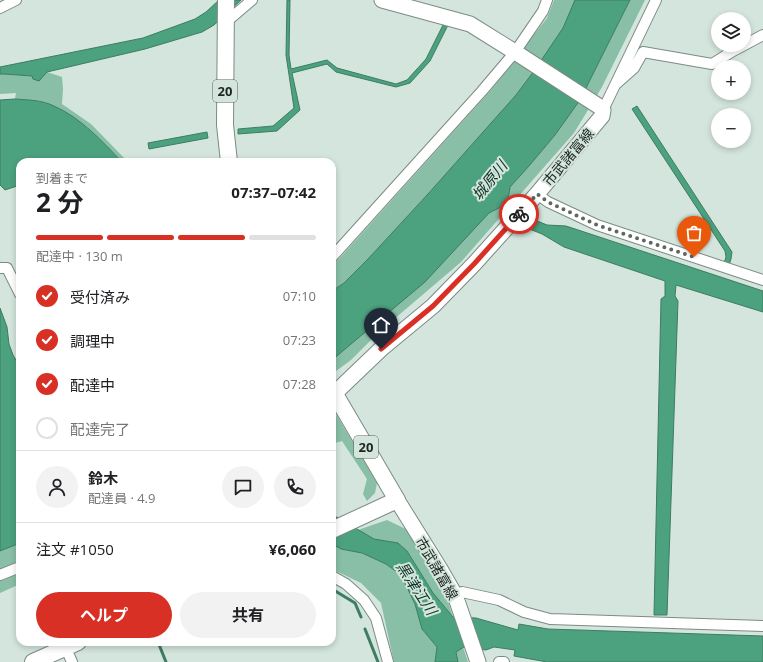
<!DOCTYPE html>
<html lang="ja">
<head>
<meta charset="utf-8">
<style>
	:root { --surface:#fff; --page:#f2f2f2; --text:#202124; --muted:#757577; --line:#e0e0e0; --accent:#d93025 }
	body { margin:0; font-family:"Open Sans","Noto Sans JP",sans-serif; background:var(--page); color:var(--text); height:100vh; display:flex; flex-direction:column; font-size:15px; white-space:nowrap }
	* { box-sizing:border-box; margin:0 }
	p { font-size:13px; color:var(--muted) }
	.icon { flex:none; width:22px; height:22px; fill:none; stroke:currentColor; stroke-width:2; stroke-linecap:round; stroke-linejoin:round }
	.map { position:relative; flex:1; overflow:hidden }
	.drawer { position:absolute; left:16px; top:158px; width:320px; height:488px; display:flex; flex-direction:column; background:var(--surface); border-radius:12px; box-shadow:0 2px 6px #0003 }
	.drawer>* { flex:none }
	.buttons { position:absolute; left:711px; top:12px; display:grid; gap:8px }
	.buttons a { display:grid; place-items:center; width:40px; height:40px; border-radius:50%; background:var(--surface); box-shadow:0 2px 6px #0003; font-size:20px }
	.pin { position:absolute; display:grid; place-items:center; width:34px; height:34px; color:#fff; margin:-41px -17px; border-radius:50% 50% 50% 0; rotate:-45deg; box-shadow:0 0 4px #0007 }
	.pin .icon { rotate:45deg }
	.courier { position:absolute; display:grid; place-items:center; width:40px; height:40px; margin:-20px; border:3px solid #d93025; border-radius:50%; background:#fff; color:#222; box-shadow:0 1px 5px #0007 }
	.overview em { font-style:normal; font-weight:700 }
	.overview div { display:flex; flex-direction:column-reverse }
	.overview { display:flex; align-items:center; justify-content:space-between; height:68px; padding:0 20px }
	h1 { font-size:26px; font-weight:700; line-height:30px }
	.bar { display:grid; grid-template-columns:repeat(4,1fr); gap:6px 4px; align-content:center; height:48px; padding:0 20px }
	.bar i { height:5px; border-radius:3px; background:var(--line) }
	.bar .on { background:var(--accent) }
	.bar p { grid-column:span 4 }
	.line { display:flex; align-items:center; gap:10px; padding:0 20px; border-top:1px solid var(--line) }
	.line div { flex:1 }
	.round { display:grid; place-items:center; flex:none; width:42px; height:42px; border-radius:21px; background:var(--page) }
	ol { padding:0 20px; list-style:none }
	li { display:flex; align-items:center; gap:12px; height:44px }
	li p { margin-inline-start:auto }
	li .icon { padding:4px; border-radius:50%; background:var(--accent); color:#fff; stroke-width:4 }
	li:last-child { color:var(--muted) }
	li i { width:22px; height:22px; border:2px solid var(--line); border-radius:50% }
	.action { display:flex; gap:8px; margin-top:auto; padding:8px 20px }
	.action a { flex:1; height:46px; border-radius:24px; background:var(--accent); color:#fff; font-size:16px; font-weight:700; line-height:46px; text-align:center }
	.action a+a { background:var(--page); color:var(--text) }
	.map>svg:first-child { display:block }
</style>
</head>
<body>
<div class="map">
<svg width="763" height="662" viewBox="0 0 763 662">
	<rect width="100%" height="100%" fill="#d3e5dc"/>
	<path fill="#89bfa6" d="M554,0H590L516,95L488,127L428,194L368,259L344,283L332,291V265L338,260L491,90L547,18Z
		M630,0H645L602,87L574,133L461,262L379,332L351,360L332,374V348L489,213L501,207L507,201L509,194L510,187L529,166L555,135L580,100Z
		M47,72L62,77L63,89L62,104L91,124L128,162H122C102,141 81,118 54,106C42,100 28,100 15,99L16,93L0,94V74H4L33,76Z
		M332,411H334L377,483L375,493L367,501L363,494L367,479L342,441L332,444Z
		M387,520L410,531L445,592L453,617L433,593L407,551L398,543L374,539L358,530Z
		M20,543V584L0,593V551Z
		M332,544L341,549L362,553L386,564L401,575L415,604L422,629L437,647L435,662H394L381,603L361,583L332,569Z
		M463,647L468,662H458L456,652Z"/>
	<path fill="#4ca17f" stroke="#3e7c63" d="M219,0H241L214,25L202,32L145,49L47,72L39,81L33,79L32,76L4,74H0V67L143,38L195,19L206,12Z
		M287,0H290L289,55L291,69L327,60L337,68L396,84L407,80L426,59L443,25H448L430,61L410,83L396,87L336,72L327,64L292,73L300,110L277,131L238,134V129L273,126L294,108L286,55Z
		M575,0H630L580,100L555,135L529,166L510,187L509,194L507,201L501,207L489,213L425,282L332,360V291L344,283L368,259L428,194L516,95L534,71L563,28Z
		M15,99C28,100 42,100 54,106C81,118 102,141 122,162H20V185L5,190L0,185V100Z
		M637,106L732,252L731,259L729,265L724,263L726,257L725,251L632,109Z
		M207,132L208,138L149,149L148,143Z
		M530,218L547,225L566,226L763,291V312L676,285L675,296L678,301L667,615H654L661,299L665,296V281L564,247L542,234L522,226Z
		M0,308L7,327L9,344L13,355L20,367V543L0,551Z
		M332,515H333L374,539L398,543L407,551L433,593L453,617L476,618L518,630L519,624L548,629L763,636V662H547L514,656L515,650L494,647L486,650L464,647L456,652L458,662H435L437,647L422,629L415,604L401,575L386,564L362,553L341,549L332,544Z"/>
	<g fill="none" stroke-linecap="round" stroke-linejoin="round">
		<path stroke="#3e7c63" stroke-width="3" d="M332,589L355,603L361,617
			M365,629L378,662
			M158,642L166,662"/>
		<g stroke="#7b8c84" stroke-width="12">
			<path id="street" d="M0,8L16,0
				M225,23L252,0
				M616,84L634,68L643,52L712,64L733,51L763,35
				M603,110L656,0
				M537,194L548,202L597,225L763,280
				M332,257L482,91L515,52L543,11L547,0
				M0,268H7L20,294
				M0,575L20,567
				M332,576L346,584L364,600L376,618L388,662
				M455,595L462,592L499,600L524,612L550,619L763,626
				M64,644L72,662
				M499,662H504"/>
		</g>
		<g stroke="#7b8c84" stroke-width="17">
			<path id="secondary" d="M335,393L381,349L433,306L474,264L537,194L602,116L603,110L600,107L515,52L470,24L382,0
				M397,500L440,569L455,595L478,662"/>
		</g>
		<g stroke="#7b8c84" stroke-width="18">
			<path id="primary" d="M226,0L225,125L229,162
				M332,389L397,500L332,530
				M33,662L78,642"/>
		</g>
		<use href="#street" stroke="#fff" stroke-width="10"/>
		<use href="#secondary" stroke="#fff" stroke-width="15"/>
		<use href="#primary" stroke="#fff" stroke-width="16"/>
	</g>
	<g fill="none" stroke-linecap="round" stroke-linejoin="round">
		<path stroke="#5d6862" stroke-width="4" stroke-dasharray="0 7.2" d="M519,214L537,194L548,202L597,225L694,257"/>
		<path stroke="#d93025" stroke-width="5" d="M381,349L433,306L474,264L519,214"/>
	</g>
	<g text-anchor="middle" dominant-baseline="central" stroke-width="4" stroke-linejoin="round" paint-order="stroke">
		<g fill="#d3e5dc" stroke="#545e59" stroke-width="1">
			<rect x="213" y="80" width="24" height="22" rx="3"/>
			<rect x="354" y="436" width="24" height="22" rx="3"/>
		</g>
		<g font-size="13" font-weight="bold" fill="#1d2421">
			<text x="225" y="91">20</text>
			<text x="366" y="447">20</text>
		</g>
		<g font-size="14" fill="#1d2421" stroke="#d3e5dc">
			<text transform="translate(568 157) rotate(-50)">市武諸富線</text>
			<text transform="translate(437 568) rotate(60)">市武諸富線</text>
		</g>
		<g font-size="15" font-style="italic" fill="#0d3425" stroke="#d3e5dc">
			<text transform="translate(489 180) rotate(-51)">城原川</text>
			<text transform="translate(417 588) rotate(57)">黒津江川</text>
		</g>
	</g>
</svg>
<div class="buttons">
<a><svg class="icon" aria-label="layers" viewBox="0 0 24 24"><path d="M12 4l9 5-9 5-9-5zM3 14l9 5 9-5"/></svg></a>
<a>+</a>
<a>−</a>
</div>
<div class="pin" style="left:694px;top:257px;background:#ea580c"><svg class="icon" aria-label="bag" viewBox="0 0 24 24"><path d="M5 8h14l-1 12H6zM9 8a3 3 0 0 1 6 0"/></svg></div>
<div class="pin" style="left:381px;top:349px;background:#1f2937"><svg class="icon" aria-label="home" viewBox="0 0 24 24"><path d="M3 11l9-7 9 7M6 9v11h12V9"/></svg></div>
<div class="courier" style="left:519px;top:214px"><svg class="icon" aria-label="bike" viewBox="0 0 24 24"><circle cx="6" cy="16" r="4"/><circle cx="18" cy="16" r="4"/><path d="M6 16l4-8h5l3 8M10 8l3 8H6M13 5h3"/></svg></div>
<section class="drawer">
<div class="overview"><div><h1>2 分</h1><p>到着まで</p></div><em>07:37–07:42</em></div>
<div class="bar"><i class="on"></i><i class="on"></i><i class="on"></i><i></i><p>配達中 · 130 m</p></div>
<ol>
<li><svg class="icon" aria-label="check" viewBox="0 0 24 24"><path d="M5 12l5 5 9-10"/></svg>受付済み<p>07:10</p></li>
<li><svg class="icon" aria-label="check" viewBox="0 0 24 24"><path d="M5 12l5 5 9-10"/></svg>調理中<p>07:23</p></li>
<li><svg class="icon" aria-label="check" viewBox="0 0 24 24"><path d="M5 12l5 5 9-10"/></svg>配達中<p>07:28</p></li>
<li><i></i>配達完了</li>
</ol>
<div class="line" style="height:72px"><a class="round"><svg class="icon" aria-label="person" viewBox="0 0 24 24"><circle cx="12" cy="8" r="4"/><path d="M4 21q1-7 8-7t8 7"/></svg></a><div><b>鈴木</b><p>配達員 · 4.9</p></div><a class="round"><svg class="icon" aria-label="chat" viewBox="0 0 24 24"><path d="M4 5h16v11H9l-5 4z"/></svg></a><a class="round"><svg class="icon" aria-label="phone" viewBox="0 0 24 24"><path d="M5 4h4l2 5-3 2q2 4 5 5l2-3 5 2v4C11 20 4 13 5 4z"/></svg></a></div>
<div class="line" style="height:52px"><div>注文 #1050</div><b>¥6,060</b></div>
<div class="action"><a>ヘルプ</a><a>共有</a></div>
</section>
</div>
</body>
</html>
